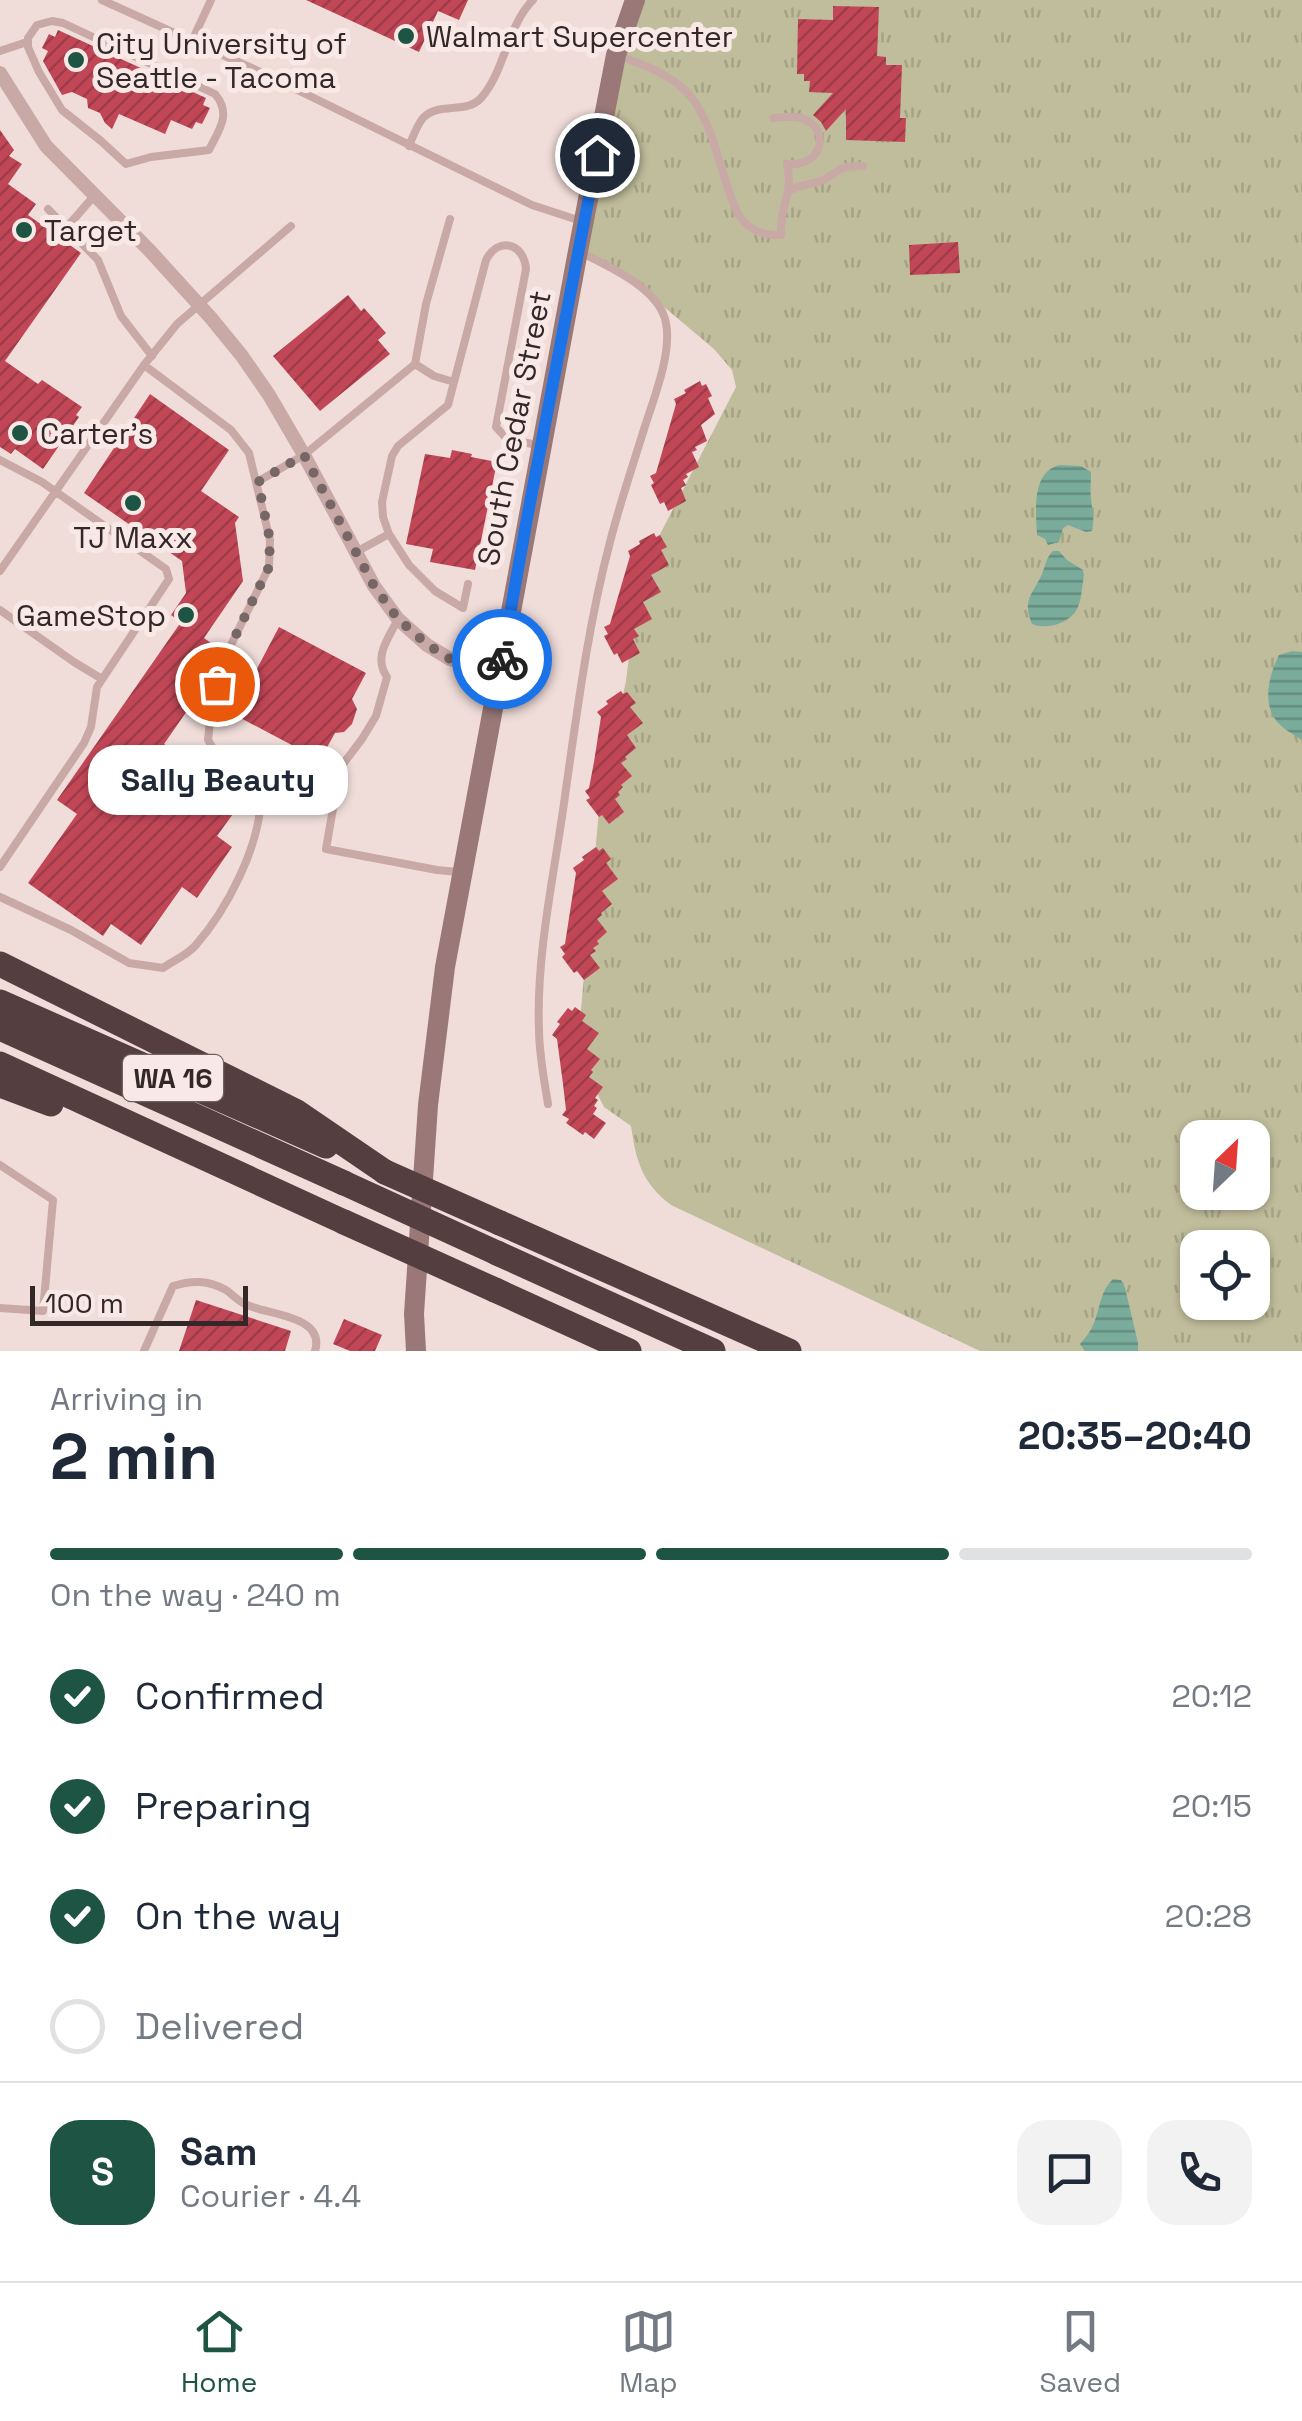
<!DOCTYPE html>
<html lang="en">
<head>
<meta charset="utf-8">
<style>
	:root { --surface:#fff; --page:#f2f2f3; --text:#1f2937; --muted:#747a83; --line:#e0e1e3; --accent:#1e5443 }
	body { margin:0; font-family:"Space Grotesk",sans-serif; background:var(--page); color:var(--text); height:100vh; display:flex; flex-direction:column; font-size:38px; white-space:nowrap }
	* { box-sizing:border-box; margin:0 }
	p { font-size:32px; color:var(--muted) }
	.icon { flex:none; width:55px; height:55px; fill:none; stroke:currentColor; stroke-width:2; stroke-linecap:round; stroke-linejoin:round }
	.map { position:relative; height:1351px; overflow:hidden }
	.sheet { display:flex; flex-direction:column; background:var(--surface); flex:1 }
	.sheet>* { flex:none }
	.needle { width:65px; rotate:25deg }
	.controls { position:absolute; left:1180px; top:1120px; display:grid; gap:20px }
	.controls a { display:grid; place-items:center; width:90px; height:90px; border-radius:20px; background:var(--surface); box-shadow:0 2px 8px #0004; font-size:50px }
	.scale { position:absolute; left:30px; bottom:25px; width:218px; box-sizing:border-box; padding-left:10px; border:5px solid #342728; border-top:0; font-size:28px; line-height:35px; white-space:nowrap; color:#342728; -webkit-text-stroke:8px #f8e9e6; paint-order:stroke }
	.pin { position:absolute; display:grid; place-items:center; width:85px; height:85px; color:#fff; margin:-42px; border:5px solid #fff; border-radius:50%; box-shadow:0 2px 10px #0007 }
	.courier { position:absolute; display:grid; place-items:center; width:100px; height:100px; margin:-50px; border:8px solid #1a73e8; border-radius:50%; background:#fff; color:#222; box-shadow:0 2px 12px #0007 }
	.bubble { position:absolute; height:70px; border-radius:30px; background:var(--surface); box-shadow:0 2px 8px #0004; font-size:32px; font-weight:800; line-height:70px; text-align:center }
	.summary em { font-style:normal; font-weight:800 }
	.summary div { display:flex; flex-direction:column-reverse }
	.summary { display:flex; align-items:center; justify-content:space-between; height:170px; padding:0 50px }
	h1 { font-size:65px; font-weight:800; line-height:75px }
	.bar { display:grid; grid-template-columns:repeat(4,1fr); gap:15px 10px; align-content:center; height:120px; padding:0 50px }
	.bar i { height:12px; border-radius:8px; background:var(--line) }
	.bar .selected { background:var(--accent) }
	.bar p { grid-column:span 4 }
	.line { display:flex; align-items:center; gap:25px; padding:0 50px; border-top:2px solid var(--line) }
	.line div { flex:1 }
	.round { display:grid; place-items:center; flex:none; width:105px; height:105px; border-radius:30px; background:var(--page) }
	ol { padding:0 50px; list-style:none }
	li { display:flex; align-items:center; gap:30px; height:110px }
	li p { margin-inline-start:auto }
	li .icon { padding:10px; border-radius:50%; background:var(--accent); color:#fff; stroke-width:4 }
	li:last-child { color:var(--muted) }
	li i { width:55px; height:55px; border:5px solid var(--line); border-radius:50% }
	.tab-bar { display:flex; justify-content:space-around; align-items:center; height:140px; border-top:2px solid var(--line); background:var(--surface); font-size:28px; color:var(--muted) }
	.tab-bar a { display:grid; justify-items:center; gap:5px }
	.tab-bar .selected { color:var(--accent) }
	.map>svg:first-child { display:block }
</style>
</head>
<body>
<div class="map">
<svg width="1302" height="1351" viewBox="0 0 1302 1351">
	<defs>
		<pattern id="grass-tufts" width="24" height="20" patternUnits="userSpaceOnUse" patternTransform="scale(2.5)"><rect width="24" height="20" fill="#bfbd9b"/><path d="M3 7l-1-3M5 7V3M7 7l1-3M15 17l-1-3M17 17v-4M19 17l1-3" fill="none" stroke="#a5a286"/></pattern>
		<pattern id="water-rules" width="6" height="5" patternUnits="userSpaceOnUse" patternTransform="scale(2.5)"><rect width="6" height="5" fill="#7aac9c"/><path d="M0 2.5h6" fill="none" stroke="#658c7f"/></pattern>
		<pattern id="building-hatch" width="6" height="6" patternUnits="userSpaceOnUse" patternTransform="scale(2.5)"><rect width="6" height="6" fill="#c14757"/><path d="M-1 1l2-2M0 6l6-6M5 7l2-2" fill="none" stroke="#9e3b48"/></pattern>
	</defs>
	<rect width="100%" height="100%" fill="#f0ddda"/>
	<path fill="url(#grass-tufts)" fill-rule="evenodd" d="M635,0H1302V1351H980L671,1205C642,1183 636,1161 631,1126L604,1107L577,1054L600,799L626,681L639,575L736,387L732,370L714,349L651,296L578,251ZM1198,1138H1252V1192H1198ZM1198,1248H1252V1302H1198Z"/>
	<path fill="url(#water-rules)" d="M1059,465L1081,466L1091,472C1091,481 1090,490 1091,498C1092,511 1095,518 1092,531L1086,532L1068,525L1063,528L1059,542L1048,545L1045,539L1037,535C1036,511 1031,473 1059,465Z
		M1053,551H1059L1067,560L1083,570L1084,575C1082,585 1082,600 1077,609C1069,624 1046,630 1032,624C1022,599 1032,596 1042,574C1046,564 1046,558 1053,551Z
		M1292,651L1302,652V740C1293,734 1281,728 1275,719C1262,700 1270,673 1279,655Z
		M1113,1279L1121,1280L1125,1288L1138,1343V1351H1085L1080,1344C1086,1337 1091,1331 1094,1323C1100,1307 1101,1290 1113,1279Z"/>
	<path fill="url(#building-hatch)" d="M306,0H468L459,20L438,11L419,52Z
		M833,6L879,7L877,56L886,57V65H902L900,118H906L905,142L846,140V109L826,131L821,122L813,115L833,93L809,92L810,81H804V74H797L798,19L833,20Z
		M58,30L206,98L203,105L210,108L202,124L196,122L192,129L171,120L165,134L119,114L112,129L105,123L100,113L88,108L87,99L72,92L62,95L43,61L48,51L42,48L49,34L55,37Z
		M0,130L14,150L9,156L22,164L8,184L36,204L28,215L81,253L5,361L38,384L42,380L82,407L76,415L79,417L43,469L15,449L11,454L0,447Z
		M958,242L960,273L910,275L909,245Z
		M348,295L361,311L364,308L386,333L378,340L390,354L320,411L273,356Z
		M700,381L702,386L706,384L712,396L708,398L715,414L701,425L707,441L695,447L697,450L692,452L699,467L686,474L688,477L683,480L686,485L681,488L686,501L668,511L664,502L660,504L651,485L654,483L650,476L656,473L676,404L674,399L686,393L684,390Z
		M150,394L229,450L201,491L239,517L235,523L243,581L204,638L215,646L185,690L196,698L164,744L243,800L217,836L232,847L197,898L182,887L141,945L111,924L103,936L28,883L77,814L57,800L181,622L171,615L186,593L182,561L84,493Z
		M452,450L472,454L471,457L497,462L475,570L430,562L433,549L406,544L425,454L450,458Z
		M654,533L656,537L660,535L667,547L661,550L669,565L651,575L661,592L643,602L652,619L634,629L639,636L633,639L640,653L622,663L617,653L614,655L604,636L608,634L604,627L610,624L630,556L628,551L640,544L639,541Z
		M279,627L366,673L352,699L357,709L352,724L344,732L335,733L320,760L233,714Z
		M621,691L623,694L627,692L636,703L630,707L643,723L627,735L636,748L625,757L627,759L621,763L632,776L621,785L623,787L618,792L620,795L615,799L624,812L609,824L602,815L599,817L586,800L590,798L585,791L589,788L594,762L601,717L597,712L608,704L606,701Z
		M596,847L599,851L603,848L611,859L606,863L618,879L602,891L612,904L601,913L602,915L597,919L607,932L597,941L599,944L593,948L596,951L590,955L600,968L584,980L577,971L574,973L562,957L565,954L560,947L565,944L569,918L576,873L573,868L584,860L582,857Z
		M575,1007L586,1015L582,1021L599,1033L587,1049L600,1059L591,1070L593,1072L589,1077L603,1087L595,1098L598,1100L594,1106L597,1108L593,1114L606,1123L594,1139L585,1132L583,1135L566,1123L569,1119L562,1115L566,1110L563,1084L557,1039L552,1035L560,1024L557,1022L568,1008L572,1011Z
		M196,1300L291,1331L285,1351H179Z
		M344,1319L382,1335L375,1351H350L333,1344Z"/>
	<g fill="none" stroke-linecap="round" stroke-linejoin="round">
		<path stroke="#c8a9a6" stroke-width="8" d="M102,0L267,75L532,205L584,222
			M52,21L63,23L215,94C232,114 219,130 209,150L151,157L126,164L101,141L62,110L39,72L28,47V38L37,25Z
			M192,41L211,0
			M0,51L27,42
			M616,55C684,78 700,93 720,163C726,181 730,199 739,216C750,231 762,235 781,235C779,207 794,193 787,164C795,164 803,164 810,159C825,149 822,127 806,120C797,115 784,117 774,118
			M409,146C413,137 417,125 423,118C439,101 466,115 481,98C505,71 507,26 533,0
			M789,191C800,184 811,185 823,180C843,170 836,166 863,166
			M48,209L98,260L121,316L152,356
			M67,227L94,196
			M415,364L434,376L454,382
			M0,460L42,482L166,569L169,579L97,687L91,727L84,743L0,867
			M257,482L304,455L415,364L426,304L450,219
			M356,552L389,534
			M0,571L144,365L177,324L291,226
			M468,584L463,608L435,591L409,565L389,534L383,517L382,502L392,456L398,446L448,405L486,260C498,236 524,243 526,269L496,427L507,439L542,446
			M0,610L74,662L102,679
			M398,619C388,639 373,657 387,677L376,716L362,739L340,768L326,849L437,870L459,872
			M0,897L71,930L129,963L163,968C173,961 187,955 195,946C227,910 260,846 261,797L247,776L219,758L208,740L211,711L230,647L269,567L270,540L249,453L231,430L144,365
			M548,1104C544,1079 539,1054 539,1029C536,953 555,871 565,796C577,712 588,625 610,542C620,503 633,465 645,426C654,398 672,353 666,323C660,289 610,267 582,253
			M0,1165L53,1200L43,1311L0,1308
			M144,1351L173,1286C192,1280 208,1280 226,1290C232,1294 238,1301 245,1304C266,1315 326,1315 315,1351"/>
		<path stroke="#c8a9a6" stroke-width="14" d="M0,73L46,146L151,252L211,318L242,356L269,395L304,455L374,586L398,619L427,645L450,659L500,674"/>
		<path stroke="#9b7878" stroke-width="20" d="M416,1351L414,1314L428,1105L445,967L578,251L616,55L635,0"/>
		<path stroke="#553e40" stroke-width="25" d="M0,964L297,1112L385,1172
			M0,1002L326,1146
			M0,1028L344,1183
			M0,1064L344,1222
			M0,1085L51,1104
			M500,1223L789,1351
			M497,1253L713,1351
			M495,1290L629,1351"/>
		<path stroke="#553e40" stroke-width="25" d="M385,1172L500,1223
			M344,1183L497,1253
			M344,1222L495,1290"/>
	</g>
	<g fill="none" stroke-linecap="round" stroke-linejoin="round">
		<path stroke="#766766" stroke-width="10" stroke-dasharray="0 18" d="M217,684L230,647L269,567L270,540L258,482L304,455L374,586L398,619L428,645L450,659L500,674L502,659"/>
		<path stroke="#1a73e8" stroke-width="12" d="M502,659L528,513L597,155"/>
	</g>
	<g fill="#1e5443" stroke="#f8e9e6" stroke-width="4">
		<circle cx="406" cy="36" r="10"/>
		<circle cx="76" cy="60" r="10"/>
		<circle cx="24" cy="230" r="10"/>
		<circle cx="20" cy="433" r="10"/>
		<circle cx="133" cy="503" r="10"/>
		<circle cx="186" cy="615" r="10"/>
	</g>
	<g text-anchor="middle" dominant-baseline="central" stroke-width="10" stroke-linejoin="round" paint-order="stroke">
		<rect fill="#f8e9e6" stroke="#6f6161" stroke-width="2.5" x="123" y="1055" width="100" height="46" rx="8"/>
		<g font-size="28" font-weight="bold" fill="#342728">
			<text x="173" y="1078">WA 16</text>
		</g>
		<g font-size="30" fill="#342728" stroke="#f8e9e6" text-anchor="start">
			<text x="426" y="36">Walmart Supercenter</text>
			<text x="96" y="43">City University of<tspan x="96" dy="34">Seattle - Tacoma</tspan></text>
			<text x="44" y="230">Target</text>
			<text x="40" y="433">Carter's</text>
			<text x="133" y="537" text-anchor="middle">TJ Maxx</text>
			<text x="166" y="615" text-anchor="end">GameStop</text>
		</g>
		<g font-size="30" fill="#342728" stroke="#f8e9e6">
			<text transform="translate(514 428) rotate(-79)">South Cedar Street</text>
		</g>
	</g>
</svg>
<div class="controls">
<a><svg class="needle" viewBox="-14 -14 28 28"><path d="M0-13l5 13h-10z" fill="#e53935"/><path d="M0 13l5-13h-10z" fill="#747a83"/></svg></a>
<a><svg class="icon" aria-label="locate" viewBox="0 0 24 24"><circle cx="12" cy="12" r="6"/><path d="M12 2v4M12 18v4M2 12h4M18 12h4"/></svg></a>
</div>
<div class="scale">100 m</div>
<div class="pin" style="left:217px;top:684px;background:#ea580c"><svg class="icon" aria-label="bag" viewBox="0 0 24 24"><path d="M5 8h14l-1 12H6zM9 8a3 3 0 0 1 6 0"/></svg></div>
<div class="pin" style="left:597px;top:155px;background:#1f2937"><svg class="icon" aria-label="home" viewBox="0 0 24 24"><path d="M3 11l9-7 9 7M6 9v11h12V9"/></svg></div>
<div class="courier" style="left:502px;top:659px"><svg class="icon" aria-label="bike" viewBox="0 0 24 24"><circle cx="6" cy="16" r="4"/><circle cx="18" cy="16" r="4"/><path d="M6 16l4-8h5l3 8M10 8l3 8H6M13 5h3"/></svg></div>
<div class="bubble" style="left:88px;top:745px;width:260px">Sally Beauty</div>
</div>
<section class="sheet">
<div class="summary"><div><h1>2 min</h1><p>Arriving in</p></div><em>20:35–20:40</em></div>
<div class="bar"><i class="selected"></i><i class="selected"></i><i class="selected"></i><i></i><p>On the way · 240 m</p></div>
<ol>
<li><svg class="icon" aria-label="check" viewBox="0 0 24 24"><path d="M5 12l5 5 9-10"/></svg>Confirmed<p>20:12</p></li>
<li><svg class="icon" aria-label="check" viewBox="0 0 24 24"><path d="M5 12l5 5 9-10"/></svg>Preparing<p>20:15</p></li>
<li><svg class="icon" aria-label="check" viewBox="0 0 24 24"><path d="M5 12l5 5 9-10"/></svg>On the way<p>20:28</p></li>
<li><i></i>Delivered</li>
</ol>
<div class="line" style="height:180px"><b class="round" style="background:var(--accent);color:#fff">S</b><div><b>Sam</b><p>Courier · 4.4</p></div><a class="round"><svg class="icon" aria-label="chat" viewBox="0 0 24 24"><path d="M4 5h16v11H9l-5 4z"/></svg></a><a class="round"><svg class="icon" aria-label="phone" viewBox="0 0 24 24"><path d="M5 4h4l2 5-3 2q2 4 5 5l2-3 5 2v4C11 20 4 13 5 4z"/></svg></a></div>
</section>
<nav class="tab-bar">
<a class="selected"><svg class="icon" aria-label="home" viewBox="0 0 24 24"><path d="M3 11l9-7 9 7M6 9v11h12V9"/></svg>Home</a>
<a><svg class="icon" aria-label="map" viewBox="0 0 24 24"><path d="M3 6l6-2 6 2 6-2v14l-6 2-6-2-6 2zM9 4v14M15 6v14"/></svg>Map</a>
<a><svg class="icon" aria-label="saved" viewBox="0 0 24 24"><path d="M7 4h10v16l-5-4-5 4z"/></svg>Saved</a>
</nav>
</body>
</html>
